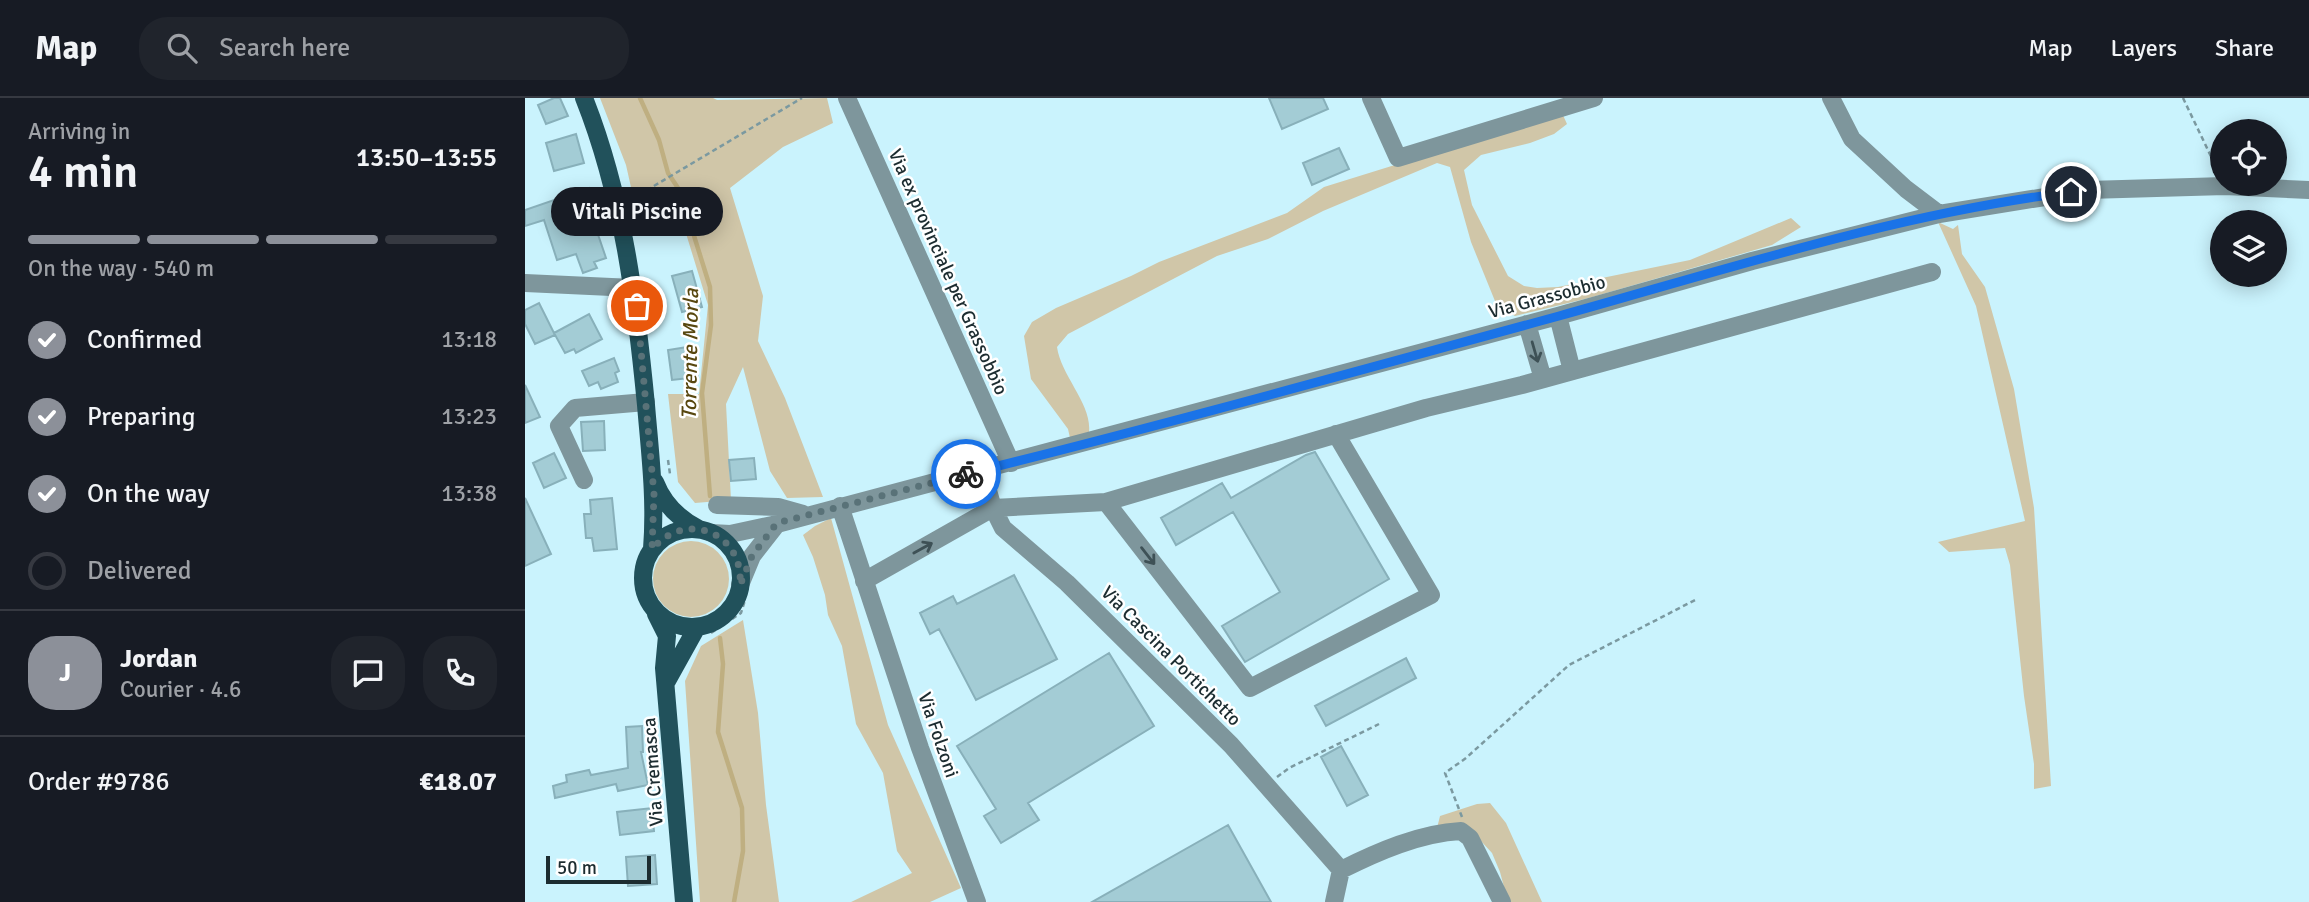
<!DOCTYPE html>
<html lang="en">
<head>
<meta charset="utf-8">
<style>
	:root { --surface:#171b24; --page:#20242c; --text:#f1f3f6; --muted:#9ea1a6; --line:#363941; --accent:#8c9099 }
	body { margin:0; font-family:Signika,sans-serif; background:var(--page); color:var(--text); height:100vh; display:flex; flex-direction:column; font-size:26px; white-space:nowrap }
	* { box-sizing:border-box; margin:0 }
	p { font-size:23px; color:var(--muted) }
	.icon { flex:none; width:38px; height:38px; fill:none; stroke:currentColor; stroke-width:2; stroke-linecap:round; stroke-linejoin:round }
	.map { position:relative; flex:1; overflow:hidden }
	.sheet { display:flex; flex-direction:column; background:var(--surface); width:525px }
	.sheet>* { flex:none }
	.tools { position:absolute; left:1685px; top:21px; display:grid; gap:14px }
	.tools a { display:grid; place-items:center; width:77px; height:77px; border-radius:50%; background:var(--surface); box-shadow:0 4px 18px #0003; font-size:35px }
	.scale { position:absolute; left:21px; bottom:18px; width:105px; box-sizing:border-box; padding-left:7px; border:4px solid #1c2c30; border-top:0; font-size:19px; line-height:24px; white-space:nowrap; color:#1c2c30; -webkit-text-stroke:5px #fff; paint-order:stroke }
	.pin { position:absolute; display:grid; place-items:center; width:60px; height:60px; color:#fff; margin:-30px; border:4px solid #fff; border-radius:50%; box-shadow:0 2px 7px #0007 }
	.courier { position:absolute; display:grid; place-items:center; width:70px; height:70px; margin:-35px; border:5px solid #1a73e8; border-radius:50%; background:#fff; color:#222; box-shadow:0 2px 9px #0007 }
	.bubble { position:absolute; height:49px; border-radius:24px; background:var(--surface); box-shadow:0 4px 18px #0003; font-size:23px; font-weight:600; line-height:49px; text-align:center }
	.headline em { font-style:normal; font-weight:600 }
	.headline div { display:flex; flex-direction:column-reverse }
	.headline { display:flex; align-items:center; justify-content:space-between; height:119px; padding:0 28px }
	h1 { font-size:46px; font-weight:600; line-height:52px }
	.bar { display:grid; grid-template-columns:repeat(4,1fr); gap:10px 7px; align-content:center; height:84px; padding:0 28px }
	.bar i { height:9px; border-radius:5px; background:var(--line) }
	.bar .selected { background:var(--accent) }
	.bar p { grid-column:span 4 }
	.line { display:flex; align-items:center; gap:18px; padding:0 28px; border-top:2px solid var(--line) }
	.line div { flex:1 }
	.round { display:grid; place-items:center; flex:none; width:74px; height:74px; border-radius:28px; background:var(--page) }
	ol { padding:0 28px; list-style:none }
	li { display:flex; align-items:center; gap:21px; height:77px }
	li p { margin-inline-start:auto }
	li .icon { padding:7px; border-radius:50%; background:var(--accent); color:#fff; stroke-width:4 }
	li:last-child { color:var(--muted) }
	li i { width:38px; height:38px; border:4px solid var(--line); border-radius:50% }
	header { display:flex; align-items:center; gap:42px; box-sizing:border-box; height:98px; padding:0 35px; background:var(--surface); border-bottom:2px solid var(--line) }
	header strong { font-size:33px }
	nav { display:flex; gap:38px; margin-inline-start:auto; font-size:24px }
	.search { width:490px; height:63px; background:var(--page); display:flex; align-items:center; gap:18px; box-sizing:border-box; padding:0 24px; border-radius:28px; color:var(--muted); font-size:26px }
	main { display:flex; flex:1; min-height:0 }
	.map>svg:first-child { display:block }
</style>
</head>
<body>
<header>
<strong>Map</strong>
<div class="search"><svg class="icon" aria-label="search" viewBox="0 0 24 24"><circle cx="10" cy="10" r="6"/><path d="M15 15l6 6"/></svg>Search here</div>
<nav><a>Map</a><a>Layers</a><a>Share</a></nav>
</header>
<main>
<section class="sheet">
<div class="headline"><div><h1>4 min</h1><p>Arriving in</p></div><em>13:50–13:55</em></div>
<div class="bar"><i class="selected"></i><i class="selected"></i><i class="selected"></i><i></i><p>On the way · 540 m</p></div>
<ol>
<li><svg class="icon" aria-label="check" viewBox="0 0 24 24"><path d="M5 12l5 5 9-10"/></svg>Confirmed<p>13:18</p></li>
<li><svg class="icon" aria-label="check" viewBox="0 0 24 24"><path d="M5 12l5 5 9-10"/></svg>Preparing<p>13:23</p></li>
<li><svg class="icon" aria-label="check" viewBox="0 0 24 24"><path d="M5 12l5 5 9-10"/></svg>On the way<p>13:38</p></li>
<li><i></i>Delivered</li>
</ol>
<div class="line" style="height:126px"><b class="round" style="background:var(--accent);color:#fff">J</b><div><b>Jordan</b><p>Courier · 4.6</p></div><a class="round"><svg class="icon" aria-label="chat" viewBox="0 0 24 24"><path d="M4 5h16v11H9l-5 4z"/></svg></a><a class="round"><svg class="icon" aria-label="phone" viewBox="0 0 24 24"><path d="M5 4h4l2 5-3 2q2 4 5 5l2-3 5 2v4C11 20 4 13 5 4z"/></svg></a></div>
<div class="line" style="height:91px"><div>Order #9786</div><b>€18.07</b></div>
</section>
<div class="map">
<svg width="1784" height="804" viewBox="0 0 1784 804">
	<rect width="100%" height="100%" fill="#caf3fd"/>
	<path fill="#d0c6a8" d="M75,0H188L192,2L302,0L308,25L258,49L205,90L238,198L233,243L260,300L298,399L262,400L245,373L218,269L201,306L206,402L170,405L153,384L143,296H174L183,207L147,90L110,107L101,67Z
		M1037,15L1042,26L1029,36L1005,45L956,57L939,72L947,107L983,178L999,188L1012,190L1033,189L1165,162L1266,120L1276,129L1247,147L1064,200L990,218L972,208L946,144L925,69L912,65L798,113L743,141L692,158L543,236L532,249C536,278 567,306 564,334L545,340L543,331L506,281L499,238L507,224L531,210L606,178L634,164L762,115L799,89Z
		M1413,124L1428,131L1433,127L1437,156L1460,189L1489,291L1509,410L1526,688L1509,691V666L1499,598L1485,467L1480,450L1424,454L1413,444L1500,423L1451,208Z
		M306,420L363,627L436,790L405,804H326L387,775L372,753L358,675L331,626L317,548L303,517L300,497L288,459L278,437L290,428Z
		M128 481a38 38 0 1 1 76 0a38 38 0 1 1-76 0Z
		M218,522L233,615L241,707L254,804H175L160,583L176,548Z
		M965,705L981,725L1017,804H983L975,774L967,755L944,730H912L915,718L952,706Z"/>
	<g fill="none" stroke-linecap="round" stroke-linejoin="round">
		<path stroke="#bfaf81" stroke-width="4.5" d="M115,0L134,42L143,75L155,93L185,189L186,227L177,295L185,398
			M195,540L198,566L193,634L217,710L218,753L209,804"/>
	</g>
	<path fill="#a3ccd5" stroke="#88b0ba" stroke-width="2" d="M29,0H35L43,18L21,26L13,7Z
		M744,0H798L803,11L757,31Z
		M51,36L59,65L29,73L21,45Z
		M814,50L824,71L787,87L778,65Z
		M64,90L71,111L65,113L81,160L69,164L72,170L58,175L51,156L32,162L19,122L0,128V112Z
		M167,173L177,209L157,214L147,178Z
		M14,205L30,237L10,246L0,226V212Z
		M64,216L77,241L51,255L49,251L40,255L29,235Z
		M169,248L173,279L147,282L143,252Z
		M89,260L94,273L90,275L93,284L76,291L73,284L64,288L57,273Z
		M0,287L15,319L0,325Z
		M79,323L80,352L58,353L56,324Z
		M790,354L864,481L720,564L697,528L755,494L708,414L651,447L636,420L697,385L706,400L781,357Z
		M29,355L41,380L19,390L8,365Z
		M229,360L231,381L206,383L204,362Z
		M0,400L26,456L0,468Z
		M87,400L92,451L69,453L67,440H61L59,416H66L65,402Z
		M489,477L532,561L451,602L414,531L405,536L395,515L428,498L432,506Z
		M584,555L629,628L503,705L514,722L476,745L459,718L471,711L432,648Z
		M881,560L891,580L801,628L790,608Z
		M117,628L118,654H116L123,687L93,693L91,686L30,700L28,688L42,684L41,677L64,672L66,677L103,670L101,629Z
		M816,648L843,697L822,708L796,659Z
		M127,710L129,733L95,737L92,714Z
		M703,727L746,804H567Z
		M130,757L132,786L103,788L101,759Z"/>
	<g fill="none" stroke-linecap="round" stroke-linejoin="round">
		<path stroke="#7b99a0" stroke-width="2.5" stroke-dasharray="5 3.5" stroke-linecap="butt" d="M1658,0L1693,73
			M107,101L277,0
			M143,362L145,376
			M186,535L216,515L220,502
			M752,679L764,670L854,626
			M937,719L920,675L941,660L1044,567L1172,501"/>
		<path stroke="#7e969c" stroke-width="18" d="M322,0L486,365
			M846,0L873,60L1069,0
			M1306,0L1327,41L1381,91L1414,116
			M0,185L108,190
			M1033,218L1047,273
			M1002,226L1018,281
			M457,372L468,410L478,430L542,485L706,647L816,772C852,754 895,735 936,733L945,740L977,804
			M59,382L34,328L50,310L121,304
			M581,404L725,590L906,497L811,336
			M192,407L253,409L278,416
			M315,408L395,650L452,804
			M186,435L205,436L252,426L1033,218L1227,163L1414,116L1563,92L1700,88L1784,92
			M339,483L468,410L581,404L901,310L997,287L1407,174
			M215,487L227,458L252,426
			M809,804L816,772"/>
		<path stroke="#21515b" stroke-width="18" d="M59,0C98,98 111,203 121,307C125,355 131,402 127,451
			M130,384C139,407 154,421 174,431
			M118 480a49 49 0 1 1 98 0a49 49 0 1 1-98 0Z
			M131,516L142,538L139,570L159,804
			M142,583L172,529"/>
	</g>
	<defs><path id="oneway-shaft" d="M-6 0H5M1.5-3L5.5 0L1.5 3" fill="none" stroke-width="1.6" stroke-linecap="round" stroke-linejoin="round" transform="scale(1.75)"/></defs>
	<g stroke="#3e5156">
		<use href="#oneway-shaft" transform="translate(1010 254) rotate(74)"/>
		<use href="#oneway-shaft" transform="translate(398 450) rotate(-29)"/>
		<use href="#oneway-shaft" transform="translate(623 458) rotate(52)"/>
	</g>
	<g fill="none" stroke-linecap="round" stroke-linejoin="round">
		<path stroke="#597278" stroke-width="7" stroke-dasharray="0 12.6" d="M112,208L129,396L127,451C162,411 219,435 215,487L227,458L251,426L256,424L441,376"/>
		<path stroke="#1a73e8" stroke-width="9" d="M441,376C639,327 836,272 1034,218C1203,171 1371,116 1546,94"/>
	</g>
	<g text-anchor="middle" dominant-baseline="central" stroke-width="5" stroke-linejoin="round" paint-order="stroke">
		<g font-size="19" fill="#1c2c30" stroke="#fff">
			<text transform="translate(423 174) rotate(66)">Via ex provinciale per Grassobbio</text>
			<text transform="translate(1022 199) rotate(-15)">Via Grassobbio</text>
			<text transform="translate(646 558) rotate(45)">Via Cascina Portichetto</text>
			<text transform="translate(413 637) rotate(71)">Via Folzoni</text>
			<text transform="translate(128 674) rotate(-94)">Via Cremasca</text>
		</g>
		<g font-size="21" font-style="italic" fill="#58470f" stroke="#fff">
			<text transform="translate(165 256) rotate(-89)">Torrente Morla</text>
		</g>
	</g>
</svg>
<div class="tools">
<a><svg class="icon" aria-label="locate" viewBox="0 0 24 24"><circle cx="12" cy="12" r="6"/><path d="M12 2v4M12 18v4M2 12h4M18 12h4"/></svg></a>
<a><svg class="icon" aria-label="layers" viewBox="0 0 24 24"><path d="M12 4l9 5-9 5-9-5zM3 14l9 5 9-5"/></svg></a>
</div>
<div class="scale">50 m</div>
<div class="pin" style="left:112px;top:208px;background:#ea580c"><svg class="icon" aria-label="bag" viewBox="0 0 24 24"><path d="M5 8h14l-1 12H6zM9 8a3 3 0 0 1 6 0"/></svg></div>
<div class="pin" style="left:1546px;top:94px;background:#1f2937"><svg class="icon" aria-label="home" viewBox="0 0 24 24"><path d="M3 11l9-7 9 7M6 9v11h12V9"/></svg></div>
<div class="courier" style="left:441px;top:376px"><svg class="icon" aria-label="bike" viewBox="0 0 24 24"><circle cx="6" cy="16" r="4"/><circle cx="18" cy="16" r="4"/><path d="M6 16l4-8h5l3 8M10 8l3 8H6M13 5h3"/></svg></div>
<div class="bubble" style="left:26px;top:89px;width:172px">Vitali Piscine</div>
</div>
</main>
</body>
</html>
